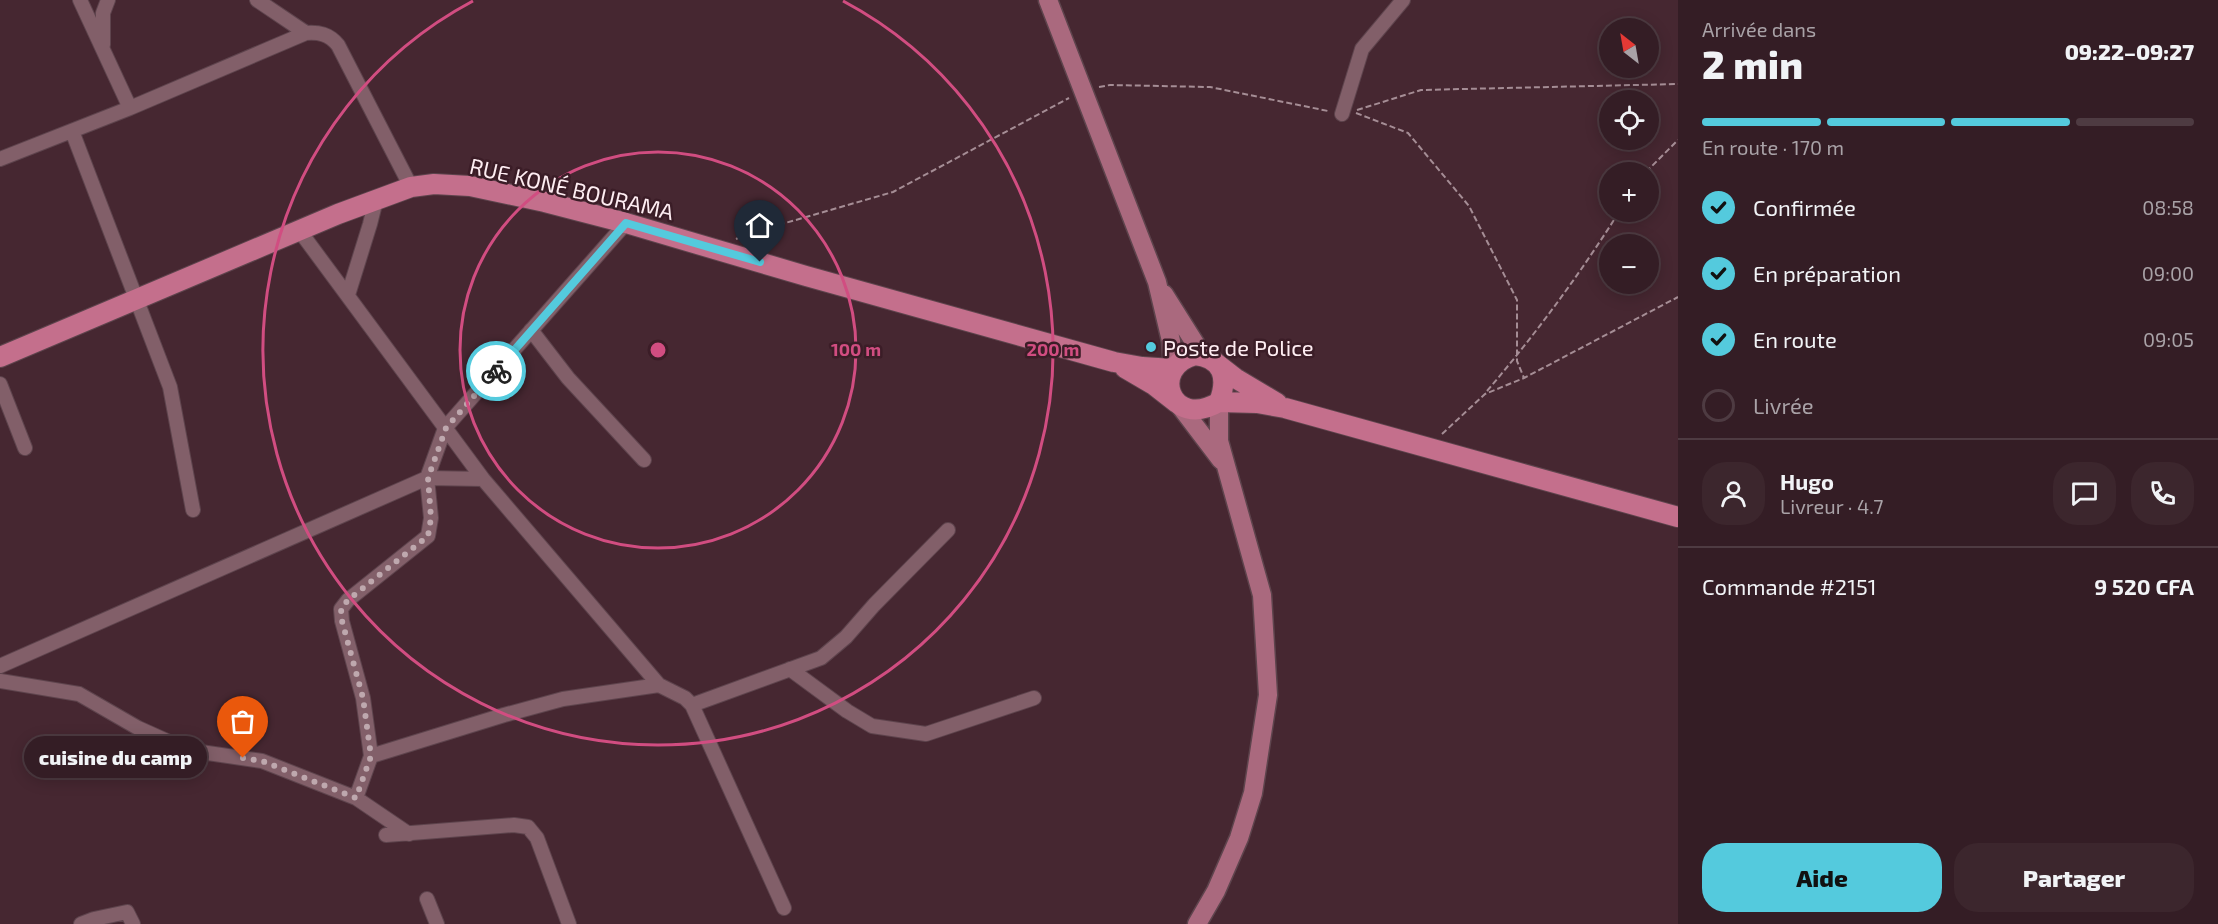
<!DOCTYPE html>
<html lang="fr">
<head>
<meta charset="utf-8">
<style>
	:root { --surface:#341d25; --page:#3c262d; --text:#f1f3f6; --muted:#a9a2a7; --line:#4e3b42; --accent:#54cadd }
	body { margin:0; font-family:"Exo 2",sans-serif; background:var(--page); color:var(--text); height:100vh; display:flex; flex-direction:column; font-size:22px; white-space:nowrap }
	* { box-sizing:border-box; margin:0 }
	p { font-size:20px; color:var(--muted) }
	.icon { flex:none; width:33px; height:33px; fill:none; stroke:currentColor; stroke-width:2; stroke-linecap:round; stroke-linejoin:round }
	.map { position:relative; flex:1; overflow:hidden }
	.panel { display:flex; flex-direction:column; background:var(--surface); width:540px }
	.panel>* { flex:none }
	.needle { width:39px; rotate:329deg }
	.tools { position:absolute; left:1599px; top:18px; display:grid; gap:12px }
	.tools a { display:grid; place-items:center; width:60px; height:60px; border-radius:50%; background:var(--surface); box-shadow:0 3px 15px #0003,0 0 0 2px var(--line); font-size:30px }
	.pin { position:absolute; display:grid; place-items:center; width:51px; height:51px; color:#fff; margin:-62px -26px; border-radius:50% 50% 50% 0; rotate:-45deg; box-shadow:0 0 6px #0007 }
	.pin .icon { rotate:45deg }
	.courier { position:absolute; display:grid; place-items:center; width:60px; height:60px; margin:-30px; border:4px solid #54cadd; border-radius:50%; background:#fff; color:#222; box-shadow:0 2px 8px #0007 }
	.bubble { position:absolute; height:42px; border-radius:21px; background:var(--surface); box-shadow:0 3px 15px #0003,0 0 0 2px var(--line); font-size:20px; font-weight:800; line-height:42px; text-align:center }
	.summary em { font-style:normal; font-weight:800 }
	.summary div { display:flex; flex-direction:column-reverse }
	.summary { display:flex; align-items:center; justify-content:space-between; height:102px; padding:0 24px }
	h1 { font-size:39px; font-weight:800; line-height:45px }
	.bar { display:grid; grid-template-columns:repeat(4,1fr); gap:9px 6px; align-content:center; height:72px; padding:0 24px }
	.bar i { height:8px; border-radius:4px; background:var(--line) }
	.bar .on { background:var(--accent) }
	.bar p { grid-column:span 4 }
	.line { display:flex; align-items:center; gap:15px; padding:0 24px; border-top:2px solid var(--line) }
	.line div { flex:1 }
	.round { display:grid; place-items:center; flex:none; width:63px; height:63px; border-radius:24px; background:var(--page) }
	ol { padding:0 24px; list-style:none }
	li { display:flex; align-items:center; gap:18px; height:66px }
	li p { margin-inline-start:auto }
	li .icon { padding:6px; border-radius:50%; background:var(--accent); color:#111; stroke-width:4 }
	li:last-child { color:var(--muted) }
	li i { width:33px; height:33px; border:3px solid var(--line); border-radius:50% }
	.primary-button { display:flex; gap:12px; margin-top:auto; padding:12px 24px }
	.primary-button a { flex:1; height:69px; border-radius:24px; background:var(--accent); color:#111; font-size:24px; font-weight:800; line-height:69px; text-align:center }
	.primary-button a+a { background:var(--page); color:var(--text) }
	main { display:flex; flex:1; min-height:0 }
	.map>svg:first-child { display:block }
</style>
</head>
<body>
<main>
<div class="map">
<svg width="1678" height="924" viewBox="0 0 1678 924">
	<rect width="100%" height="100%" fill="#462731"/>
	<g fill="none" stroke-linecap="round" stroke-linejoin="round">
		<g stroke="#5e444d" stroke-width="16">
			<path id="minor" d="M80,0L130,108
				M257,0L306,33
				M103,45V13L108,0
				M1342,114L1362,49L1403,0
				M72,131L170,387L193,510
				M0,159L130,108L306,33C319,32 329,34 338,45L411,187
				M299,230L483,479L659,685L685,698L692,705L784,908
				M348,295L370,224L376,200
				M531,330L568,378L644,460
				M0,384L25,448
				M0,666L427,478L445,428L626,223
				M790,669L847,711L872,726L926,734L1034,698
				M0,681L79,694L138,728L187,750L262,761L356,798L409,834
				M692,705L821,658L846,637L874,605L948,530
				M371,756L504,715L563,699L659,685
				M356,798L371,756L363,698L342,621L341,609L348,600L428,536L431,518L427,478L483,479
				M386,835L514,825L528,827L537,838L569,924
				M427,899L437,924
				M81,924L94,919L127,912L133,924"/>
		</g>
		<g stroke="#5e444d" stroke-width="21">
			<path id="major" d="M1048,0L1157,282L1171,341L1173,369
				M1164,294L1203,356
				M1180,406L1221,460
				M1197,924L1216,891L1239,838L1253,793L1268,695L1262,595L1219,441V402"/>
		</g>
		<g stroke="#5e444d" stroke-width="22">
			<path id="highway" d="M1195,355C1224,358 1228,379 1219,402C1170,431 1149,367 1195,355Z
				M0,357L338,214L411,187L434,184L470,186L545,202L626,223L806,276L1114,362L1142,367L1173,369
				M1217,364L1235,378L1277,403
				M1125,368L1154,385L1177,403
				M1219,402L1257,403L1285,408L1678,517"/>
		</g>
		<path stroke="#a58d95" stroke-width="2" stroke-dasharray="6 3" stroke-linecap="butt" d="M1099,87L1110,85L1210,87L1328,111
			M1357,110L1421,90L1678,84
			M1356,113L1408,133L1469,206L1517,300V361L1524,378
			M1646,172L1678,140
			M736,239L747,234L893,192L1069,98
			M1487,391C1535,335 1580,274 1619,212
			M1442,434L1485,394L1524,378L1678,297"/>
		<use href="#minor" stroke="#825f69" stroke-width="14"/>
		<use href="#major" stroke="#aa697e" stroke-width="18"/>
		<use href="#highway" stroke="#c46f8c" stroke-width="20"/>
	</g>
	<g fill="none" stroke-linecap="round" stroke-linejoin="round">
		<path stroke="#bea8ae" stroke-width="6" stroke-dasharray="0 10.8" d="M243,758L262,761L356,798L371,756L363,698L342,621L341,609L348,600L428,536L431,518L428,478L446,428L496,371"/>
		<path stroke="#54cadd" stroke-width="8" d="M496,371L626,223L760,262"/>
	</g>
	<g fill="none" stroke="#d14d81" stroke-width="3">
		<circle cx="658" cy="350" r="198"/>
		<path d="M843 1A395 395 0 1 1 473 1"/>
	</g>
	<circle fill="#54cadd" stroke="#3b1d27" stroke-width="2" cx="1151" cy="347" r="6"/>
	<g text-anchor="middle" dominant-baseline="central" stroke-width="5" stroke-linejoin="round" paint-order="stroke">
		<g font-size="22" fill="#feedf2" stroke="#3b1d27">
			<text transform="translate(572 188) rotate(13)">RUE KONÉ BOURAMA</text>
		</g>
		<g font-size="22" fill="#feedf2" stroke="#3b1d27" text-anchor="start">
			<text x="1163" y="347">Poste de Police</text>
		</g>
	</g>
	<circle cx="658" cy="350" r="9" fill="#d14d81" stroke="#3b1d27" stroke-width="3"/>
	<g font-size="18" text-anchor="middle" font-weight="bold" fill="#d14d81" stroke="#3b1d27" stroke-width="5" stroke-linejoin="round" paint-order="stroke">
		<text x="856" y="356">100 m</text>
		<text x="1053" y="356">200 m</text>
	</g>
</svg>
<div class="tools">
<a><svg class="needle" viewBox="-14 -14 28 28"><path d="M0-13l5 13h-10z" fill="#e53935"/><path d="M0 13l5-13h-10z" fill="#a9a2a7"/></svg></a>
<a><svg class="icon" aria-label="locate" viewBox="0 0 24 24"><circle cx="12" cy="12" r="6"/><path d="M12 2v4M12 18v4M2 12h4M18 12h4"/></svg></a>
<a>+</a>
<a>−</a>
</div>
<div class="pin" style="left:243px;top:758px;background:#ea580c"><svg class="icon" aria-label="bag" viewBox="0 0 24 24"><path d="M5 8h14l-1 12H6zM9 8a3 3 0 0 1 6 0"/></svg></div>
<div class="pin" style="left:760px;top:262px;background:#1f2937"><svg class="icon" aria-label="home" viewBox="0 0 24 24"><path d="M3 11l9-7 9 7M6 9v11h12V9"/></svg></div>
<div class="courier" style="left:496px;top:371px"><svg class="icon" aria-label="bike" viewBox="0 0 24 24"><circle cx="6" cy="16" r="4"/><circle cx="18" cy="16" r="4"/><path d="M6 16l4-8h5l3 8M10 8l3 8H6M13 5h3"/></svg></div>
<div class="bubble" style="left:24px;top:736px;width:183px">cuisine du camp</div>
</div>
<section class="panel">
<div class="summary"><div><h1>2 min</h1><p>Arrivée dans</p></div><em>09:22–09:27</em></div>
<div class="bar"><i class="on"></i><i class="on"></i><i class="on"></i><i></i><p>En route · 170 m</p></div>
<ol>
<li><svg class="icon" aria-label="check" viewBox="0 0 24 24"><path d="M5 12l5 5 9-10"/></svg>Confirmée<p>08:58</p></li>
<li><svg class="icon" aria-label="check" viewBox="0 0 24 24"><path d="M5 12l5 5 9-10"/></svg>En préparation<p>09:00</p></li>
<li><svg class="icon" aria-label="check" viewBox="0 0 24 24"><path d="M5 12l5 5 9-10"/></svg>En route<p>09:05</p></li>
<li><i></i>Livrée</li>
</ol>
<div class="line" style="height:108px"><a class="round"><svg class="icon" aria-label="person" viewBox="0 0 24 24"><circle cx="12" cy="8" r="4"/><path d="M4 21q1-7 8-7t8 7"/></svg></a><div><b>Hugo</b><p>Livreur · 4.7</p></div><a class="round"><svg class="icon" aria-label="chat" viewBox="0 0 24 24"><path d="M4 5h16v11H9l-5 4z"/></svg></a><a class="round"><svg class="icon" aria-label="phone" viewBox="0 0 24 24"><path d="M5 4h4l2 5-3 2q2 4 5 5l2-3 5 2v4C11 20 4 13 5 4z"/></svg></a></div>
<div class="line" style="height:78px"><div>Commande #2151</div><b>9 520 CFA</b></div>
<div class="primary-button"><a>Aide</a><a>Partager</a></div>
</section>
</main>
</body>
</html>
